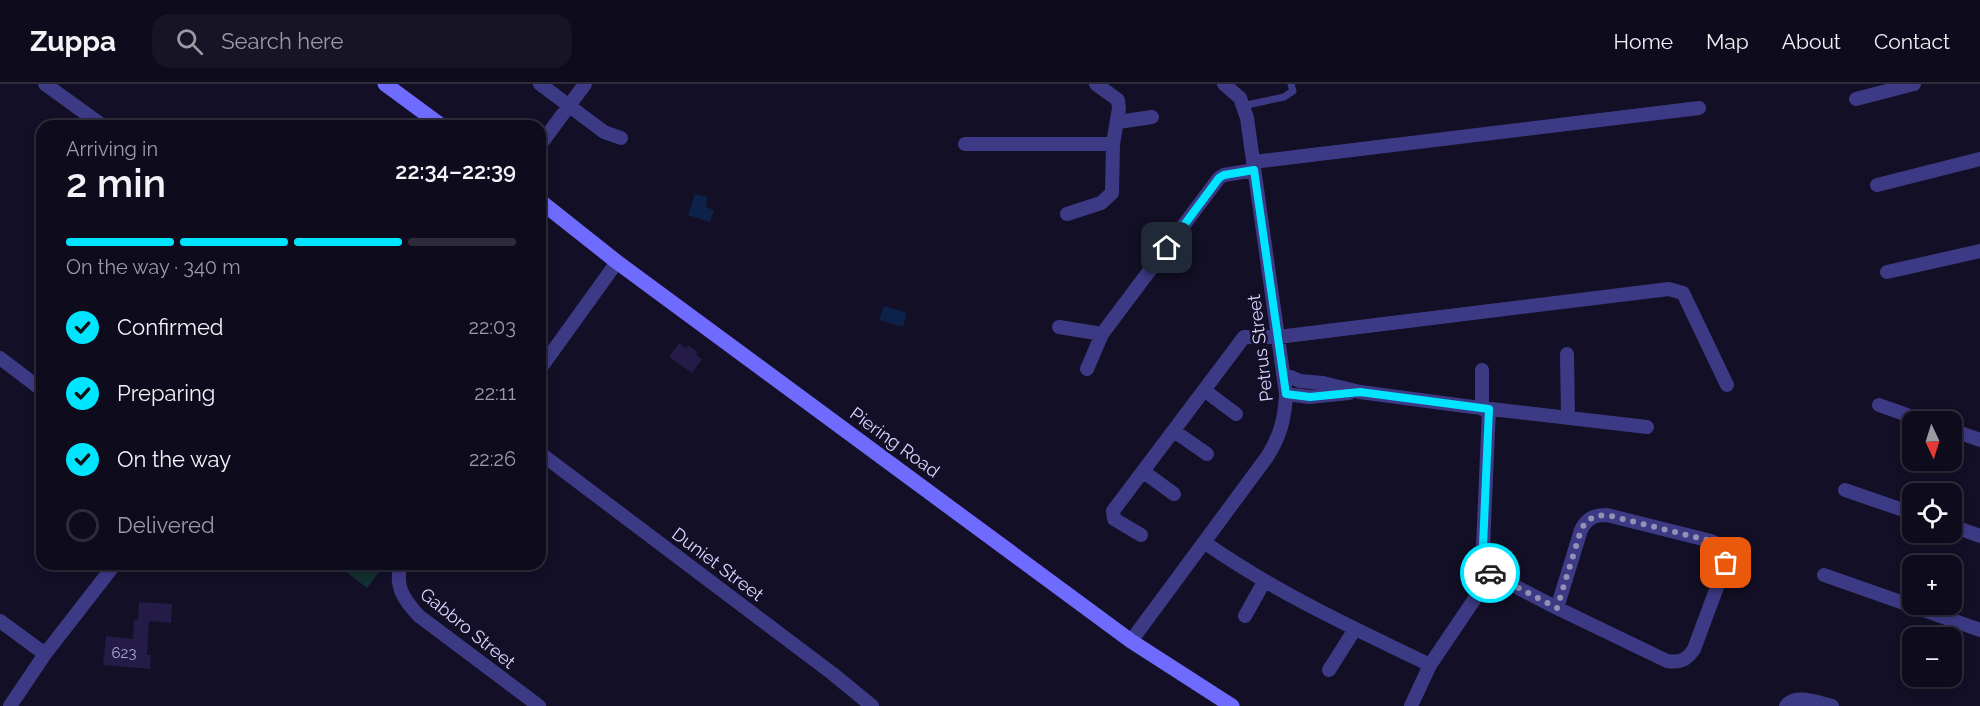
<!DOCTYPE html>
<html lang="en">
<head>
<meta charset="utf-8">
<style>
	:root { --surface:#0e0b1c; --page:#171425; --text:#f1f3f6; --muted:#9b9ba3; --line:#2e2b3b; --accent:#00e5ff }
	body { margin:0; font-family:Raleway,sans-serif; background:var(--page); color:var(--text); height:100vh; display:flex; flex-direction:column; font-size:22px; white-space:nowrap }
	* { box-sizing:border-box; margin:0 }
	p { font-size:20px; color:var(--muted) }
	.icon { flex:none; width:33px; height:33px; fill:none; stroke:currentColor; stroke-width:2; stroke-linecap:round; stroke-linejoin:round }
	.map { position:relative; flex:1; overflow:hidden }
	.drawer { position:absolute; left:36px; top:36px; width:510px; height:450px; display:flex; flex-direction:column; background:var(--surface); border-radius:18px; box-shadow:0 3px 9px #0003,0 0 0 2px var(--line) }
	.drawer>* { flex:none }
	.needle { width:39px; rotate:176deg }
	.buttons { position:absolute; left:1902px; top:327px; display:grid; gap:12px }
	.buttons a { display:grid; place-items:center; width:60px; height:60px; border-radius:12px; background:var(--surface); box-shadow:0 3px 9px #0003,0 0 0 2px var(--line); font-size:30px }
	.pin { position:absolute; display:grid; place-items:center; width:51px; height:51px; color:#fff; margin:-26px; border-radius:12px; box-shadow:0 3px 9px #0006 }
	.courier { position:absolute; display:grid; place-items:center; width:60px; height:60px; margin:-30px; border:4px solid #00e5ff; border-radius:50%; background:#fff; color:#222; box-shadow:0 2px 8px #0007 }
	.head em { font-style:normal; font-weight:600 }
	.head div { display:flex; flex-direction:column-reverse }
	.head { display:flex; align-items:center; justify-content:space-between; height:102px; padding:0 30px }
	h1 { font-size:39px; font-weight:600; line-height:45px }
	.bar { display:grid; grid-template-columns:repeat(4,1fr); gap:9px 6px; align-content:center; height:72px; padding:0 30px }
	.bar i { height:8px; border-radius:4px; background:var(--line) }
	.bar .current { background:var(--accent) }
	.bar p { grid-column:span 4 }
	ol { padding:0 30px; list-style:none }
	li { display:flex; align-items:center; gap:18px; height:66px }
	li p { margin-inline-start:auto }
	li .icon { padding:6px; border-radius:50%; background:var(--accent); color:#111; stroke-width:4 }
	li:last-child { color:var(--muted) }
	li i { width:33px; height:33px; border:3px solid var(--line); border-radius:50% }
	header { display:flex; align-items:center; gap:36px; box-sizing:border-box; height:84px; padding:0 30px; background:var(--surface); border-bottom:2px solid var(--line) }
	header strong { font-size:28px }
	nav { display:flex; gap:33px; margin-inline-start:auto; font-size:21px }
	.search { width:420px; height:54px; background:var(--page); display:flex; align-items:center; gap:15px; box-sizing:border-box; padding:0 21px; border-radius:18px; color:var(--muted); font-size:22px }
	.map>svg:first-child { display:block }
</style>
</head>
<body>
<header>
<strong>Zuppa</strong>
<div class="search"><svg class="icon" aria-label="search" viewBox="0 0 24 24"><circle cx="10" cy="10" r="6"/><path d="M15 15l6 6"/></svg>Search here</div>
<nav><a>Home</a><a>Map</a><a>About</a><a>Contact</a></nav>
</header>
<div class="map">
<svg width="1980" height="622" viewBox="0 0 1980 622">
	<rect width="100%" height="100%" fill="#130f26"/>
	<path fill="#12302f" d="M336,480H385L367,504Z"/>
	<path fill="#0c2248" d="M695,110L707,113L706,123L714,126L710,138L688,131Z
		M884,222L907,229L903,243L879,236Z"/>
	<path fill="#241b47" d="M679,259L686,264L688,261L698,268L696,271L702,275L692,289L669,273Z
		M139,518L172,520L171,539L149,537L147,571H151L150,585L103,581L106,552L133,555L134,536H138Z"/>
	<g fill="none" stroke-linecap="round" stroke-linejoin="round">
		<path stroke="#3d3a85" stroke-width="7" d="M1242,22L1284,13L1293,7L1291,0"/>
		<path stroke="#3d3a85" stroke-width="14" d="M45,0L103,42
			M540,0L604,48L621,54
			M1856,15L1914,0
			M1118,38L1152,33
			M965,60H1113L1119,24L1118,16L1096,0
			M540,61L585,0
			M1253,78L1699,24
			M1877,101L1980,75
			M1067,130L1101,119L1112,109L1113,60
			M1887,188L1980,167
			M1059,243L1102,250L1219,94L1224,91L1254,86
			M1567,270L1568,333
			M0,274L42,306
			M540,285L617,178
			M1087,285L1102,250
			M1482,286V325
			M1283,290L1300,297L1323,299L1360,308L1465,322L1647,343
			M1204,306L1236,330
			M1286,310L1309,313L1349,309
			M1879,321L1927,338
			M1952,346L1980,356
			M1174,347L1207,370
			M540,369L833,590L872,622
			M1144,388L1174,410
			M1845,406L1912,429
			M1952,442L1980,452
			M1141,451L1114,435L1113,427L1244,253H1278L1669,205L1683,209L1727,301
			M1204,458C1275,508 1353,544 1430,581
			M401,480C394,502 404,516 419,532L539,622
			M1482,485L1557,524L1667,577C1680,579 1687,576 1694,565L1726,479C1725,467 1722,461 1711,457L1607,431C1594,431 1587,434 1581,446L1557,524
			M1824,491L1980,546
			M1245,532L1264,498
			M0,537L45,570
			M1131,557L1267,373C1280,353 1285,334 1286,310L1247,34L1240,14L1224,0
			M1329,586L1355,545
			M10,622L45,570L115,480
			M1411,622L1430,581L1476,513L1482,485L1489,325
			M1786,622C1795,609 1819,619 1832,622"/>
		<path stroke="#6f6bff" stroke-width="15" d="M385,0L442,42
			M540,117L617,178L1131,557L1232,622"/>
	</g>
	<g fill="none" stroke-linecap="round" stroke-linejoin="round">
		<path stroke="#948fb3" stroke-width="6" stroke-dasharray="0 10.8" d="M1490,489L1557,524L1581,446C1587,434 1594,432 1607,431L1711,457C1723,461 1725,467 1726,479"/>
		<path stroke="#00e5ff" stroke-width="8" d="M1167,164L1219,94L1224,91L1254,86L1286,310L1310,313L1360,308L1489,325L1482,485L1490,489"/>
	</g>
	<g text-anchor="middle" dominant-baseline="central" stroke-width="5" stroke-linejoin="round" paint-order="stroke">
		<g font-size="15" fill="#aca6d1">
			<text x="124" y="569">623</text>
		</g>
		<g font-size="18" fill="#d9d4ff" stroke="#130f26">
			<text transform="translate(1260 264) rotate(-97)">Petrus Street</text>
			<text transform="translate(895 358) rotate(36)">Piering Road</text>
			<text transform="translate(718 480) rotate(37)">Duniet Street</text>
			<text transform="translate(468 544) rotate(39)">Gabbro Street</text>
		</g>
	</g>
</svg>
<div class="buttons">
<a><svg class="needle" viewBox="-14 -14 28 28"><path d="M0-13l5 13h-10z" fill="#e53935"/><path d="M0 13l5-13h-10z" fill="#9b9ba3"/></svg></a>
<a><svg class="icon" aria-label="locate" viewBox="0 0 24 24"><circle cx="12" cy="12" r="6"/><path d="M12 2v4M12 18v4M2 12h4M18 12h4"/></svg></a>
<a>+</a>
<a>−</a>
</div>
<div class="pin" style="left:1726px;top:479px;background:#ea580c"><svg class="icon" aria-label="bag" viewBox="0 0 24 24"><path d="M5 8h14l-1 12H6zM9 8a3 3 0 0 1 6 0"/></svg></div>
<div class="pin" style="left:1167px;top:164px;background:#1f2937"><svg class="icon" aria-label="home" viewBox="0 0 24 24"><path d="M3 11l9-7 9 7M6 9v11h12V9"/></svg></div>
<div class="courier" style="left:1490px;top:489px"><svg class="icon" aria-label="car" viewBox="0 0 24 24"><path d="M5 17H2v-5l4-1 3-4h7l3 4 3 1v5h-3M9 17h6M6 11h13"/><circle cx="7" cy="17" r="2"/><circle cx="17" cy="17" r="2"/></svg></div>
<section class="drawer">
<div class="head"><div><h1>2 min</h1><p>Arriving in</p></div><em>22:34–22:39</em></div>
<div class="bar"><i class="current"></i><i class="current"></i><i class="current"></i><i></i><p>On the way · 340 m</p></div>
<ol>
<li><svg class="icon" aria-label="check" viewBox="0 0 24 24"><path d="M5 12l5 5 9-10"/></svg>Confirmed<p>22:03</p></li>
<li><svg class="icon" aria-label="check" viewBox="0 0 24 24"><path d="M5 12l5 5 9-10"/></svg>Preparing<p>22:11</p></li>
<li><svg class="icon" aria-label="check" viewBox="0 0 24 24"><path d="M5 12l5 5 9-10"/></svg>On the way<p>22:26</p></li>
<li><i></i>Delivered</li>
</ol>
</section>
</div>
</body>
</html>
